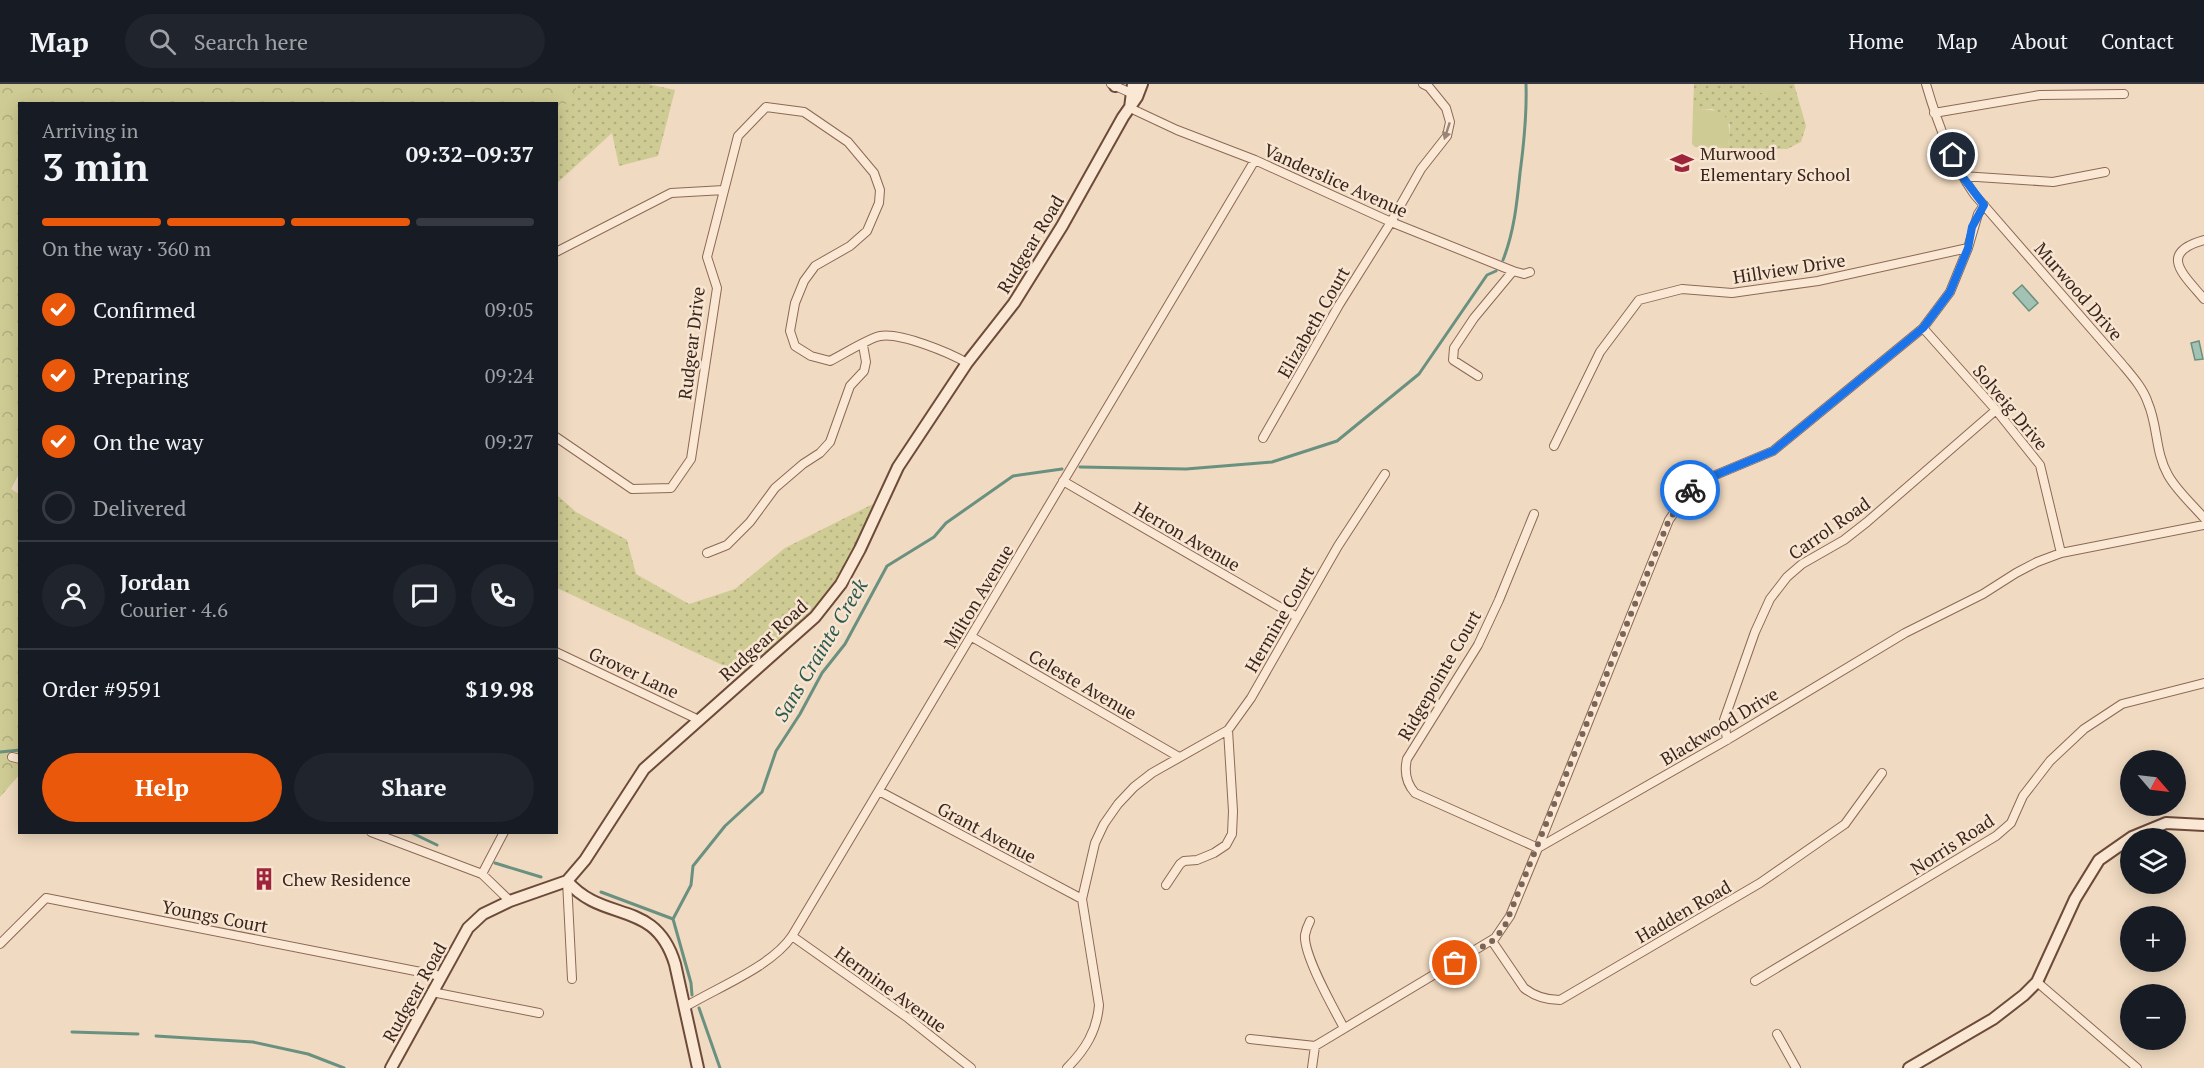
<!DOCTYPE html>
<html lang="en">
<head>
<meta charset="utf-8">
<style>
	:root { --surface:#171b24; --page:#20242c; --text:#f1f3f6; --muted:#9ea1a6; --line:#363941; --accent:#ea580c }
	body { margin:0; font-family:"PT Serif",serif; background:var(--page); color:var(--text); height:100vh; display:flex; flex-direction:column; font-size:22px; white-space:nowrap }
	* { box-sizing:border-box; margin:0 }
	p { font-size:20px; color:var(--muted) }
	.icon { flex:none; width:33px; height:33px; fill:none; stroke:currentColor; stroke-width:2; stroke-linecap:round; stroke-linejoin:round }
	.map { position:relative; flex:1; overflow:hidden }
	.panel { position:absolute; left:18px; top:18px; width:540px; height:732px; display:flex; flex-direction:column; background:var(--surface); border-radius:0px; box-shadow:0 3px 15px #0003 }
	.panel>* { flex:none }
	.needle { width:39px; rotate:118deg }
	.controls { position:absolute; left:2120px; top:666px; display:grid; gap:12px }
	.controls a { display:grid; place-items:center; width:66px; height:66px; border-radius:50%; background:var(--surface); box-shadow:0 3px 15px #0003; font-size:30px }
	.pin { position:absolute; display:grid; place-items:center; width:51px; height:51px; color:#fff; margin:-26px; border:3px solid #fff; border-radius:50%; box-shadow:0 2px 6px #0007 }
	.courier { position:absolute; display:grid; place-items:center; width:60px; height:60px; margin:-30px; border:4px solid #1a73e8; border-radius:50%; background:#fff; color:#222; box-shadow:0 2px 8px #0007 }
	.head em { font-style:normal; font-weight:700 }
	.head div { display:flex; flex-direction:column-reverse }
	.head { display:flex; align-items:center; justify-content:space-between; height:102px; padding:0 24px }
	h1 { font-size:39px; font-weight:700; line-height:45px }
	.bar { display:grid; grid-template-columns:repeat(4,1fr); gap:9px 6px; align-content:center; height:72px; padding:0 24px }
	.bar i { height:8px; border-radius:4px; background:var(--line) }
	.bar .active { background:var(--accent) }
	.bar p { grid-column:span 4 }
	.line { display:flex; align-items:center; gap:15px; padding:0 24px; border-top:2px solid var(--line) }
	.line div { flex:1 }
	.round { display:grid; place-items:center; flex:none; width:63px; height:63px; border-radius:32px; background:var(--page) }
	ol { padding:0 24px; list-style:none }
	li { display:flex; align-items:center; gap:18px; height:66px }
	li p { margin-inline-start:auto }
	li .icon { padding:6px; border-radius:50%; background:var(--accent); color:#fff; stroke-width:4 }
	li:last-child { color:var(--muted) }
	li i { width:33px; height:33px; border:3px solid var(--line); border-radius:50% }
	.cta { display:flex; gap:12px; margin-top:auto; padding:12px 24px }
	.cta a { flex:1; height:69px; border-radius:36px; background:var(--accent); color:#fff; font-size:24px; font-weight:700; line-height:69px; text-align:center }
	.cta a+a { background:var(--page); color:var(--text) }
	header { display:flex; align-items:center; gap:36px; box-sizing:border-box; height:84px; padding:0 30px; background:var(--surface); border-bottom:2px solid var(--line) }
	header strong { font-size:28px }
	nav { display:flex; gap:33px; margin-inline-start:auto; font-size:21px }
	.search { width:420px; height:54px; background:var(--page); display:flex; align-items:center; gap:15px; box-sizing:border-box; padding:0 21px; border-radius:33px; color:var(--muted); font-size:22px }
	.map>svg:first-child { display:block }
</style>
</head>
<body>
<header>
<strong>Map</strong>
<div class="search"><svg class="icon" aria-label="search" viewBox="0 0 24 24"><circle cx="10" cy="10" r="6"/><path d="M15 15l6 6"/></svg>Search here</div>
<nav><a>Home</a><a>Map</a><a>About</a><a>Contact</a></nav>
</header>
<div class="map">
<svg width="2204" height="984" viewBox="0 0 2204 984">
	<defs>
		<pattern id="grass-dots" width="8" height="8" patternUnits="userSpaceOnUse" patternTransform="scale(1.5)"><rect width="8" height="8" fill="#cfcb94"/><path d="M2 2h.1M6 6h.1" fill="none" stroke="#b2ae7f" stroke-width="1.8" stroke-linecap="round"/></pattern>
		<pattern id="park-crowns" width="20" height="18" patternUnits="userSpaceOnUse" patternTransform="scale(1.5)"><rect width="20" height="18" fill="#cfcb94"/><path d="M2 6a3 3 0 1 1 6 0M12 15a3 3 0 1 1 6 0" fill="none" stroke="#b2ae7f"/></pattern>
	</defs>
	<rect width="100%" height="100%" fill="#f0dac1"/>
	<path fill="url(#grass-dots)" d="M0,0H648L675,6L658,72L619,82L612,49L557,99L556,20H20V387L11,405L20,411V612L0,332Z
		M1694,0H1752L1756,7L1767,11H1783V0H1794L1806,42L1801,58L1787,65L1728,64L1730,41L1713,25H1693Z
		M557,411L576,428L627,456L636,490L689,520L735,505L785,464L881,416L841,500L748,593L557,504Z"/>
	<path fill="url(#park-crowns)" d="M0,0H578L574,9L557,32L556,20H20V387L11,405L20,411V690L0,713Z"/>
	<path fill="#cfcb94" d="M1752,0H1783V12L1767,11L1755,7Z
		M1693,25C1727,25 1732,31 1728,64L1695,63L1692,60Z"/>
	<path fill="#a4c2b4" stroke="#6a9180" stroke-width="1.5" d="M2022,201L2038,219L2029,227L2013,209Z
		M2199,257L2203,275L2195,276L2191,259Z"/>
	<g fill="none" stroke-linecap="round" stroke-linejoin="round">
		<path stroke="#6a9180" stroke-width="3" d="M1503,176C1514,148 1517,119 1520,89C1524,59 1527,30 1526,0
			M1080,383L1186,385L1272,378L1337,357L1419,290L1487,191L1496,187
			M0,668L20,666
			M410,748L437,761
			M495,779L541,793
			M601,808L673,835
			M692,911L691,899L673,835L691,801L693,782L725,742L762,708L776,667L800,630L822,589L845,560L887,482L934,453L946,439L1013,392L1062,385
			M699,924L720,984
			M72,948L138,950
			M156,952L253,958L308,970L344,984"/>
		<g stroke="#8b6957" stroke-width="10">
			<path id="street" d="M1111,0L1131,9
				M1926,0C1937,38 1951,77 1974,110L2122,280C2132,292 2143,304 2148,319C2158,342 2155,368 2168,391C2177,407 2192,420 2204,434
				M1130,24L1177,46L1255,76L1391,138L1513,187L1524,190L1530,188
				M1934,29L2040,11L2124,10
				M1962,92L2053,98L2105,88
				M2204,156C2157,169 2184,191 2204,215
				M556,168L671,109L724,106
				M1923,244L1996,326L2040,381L2061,469
				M1478,292L1453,276L1454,264L1474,234L1513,187
				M556,353L632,405L671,404L691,375L717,204L707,173L738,52L766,23L804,28L848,58L874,89L880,106L879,119L867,147L850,162L815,182L804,197L795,219L790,247L795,262L811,272L830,277C840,272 871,253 880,252C900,248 950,269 967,279
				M1263,354L1339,221L1391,138L1421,85L1447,52L1450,38L1446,24L1429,3L1423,0
				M1554,362L1600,268L1639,216L1682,205L1732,209L1818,197L1968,164
				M1063,397L1297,533
				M1534,430L1499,516L1478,561L1407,675C1404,688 1406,699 1415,709L1538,764L1669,436L1694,400L1773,367L1923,244L1950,208L1968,164L1978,130L1984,121
				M707,469L727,461L750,438L775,404L803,380L820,369L830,358L850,302L864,287L866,278L863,261
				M972,553L1179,673
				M556,568L699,636
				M1727,656L1724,636L1755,548L1770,515L1787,493L1802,480L1844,456L1867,438L1996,326
				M12,673L20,675
				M879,707L1082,815
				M371,748L482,790L510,817
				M482,790L504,748
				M567,797L572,895
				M1166,801L1180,780L1184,777L1197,776L1214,769L1226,761L1232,750L1233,727L1228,646
				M1310,837C1308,841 1306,846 1305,851C1303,871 1334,925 1344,944
				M792,852L908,934L971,984
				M1492,857L1524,904C1534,912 1547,916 1560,916L1760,799L1845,740L1882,689
				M0,860L46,814L441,892
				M1755,897L1996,752L2011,739L2023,712L2050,677L2084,645L2122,620L2204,599
				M2037,898L2137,984
				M432,908L539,929
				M685,923C718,903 771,883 792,852L1255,76
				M1777,950L1796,984
				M1250,955L1315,962
				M1315,962L1495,854L1510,832L1538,764L1727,656L1905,549L1983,510L2016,489L2037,478L2061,469L2204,441
				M1067,984C1085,966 1097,947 1099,921L1082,815L1095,759L1104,740L1118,720L1134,703L1152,689L1228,646L1251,614L1338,462L1385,390
				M1312,984L1315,962"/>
		</g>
		<g stroke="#6d4b3b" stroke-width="14">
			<path id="secondary" d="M1115,2L1116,0
				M1130,24L1133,0
				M567,797C604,840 655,814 675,880L698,984
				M391,984L468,844L483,830L510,817L567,797L585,776L644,685L815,533L841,500L860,465L898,383L967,279L1014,219L1062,142L1123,33L1137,13L1142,0
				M1909,984L1993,935L2024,911L2037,898L2075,815L2099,776L2132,753L2166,739L2204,741"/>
		</g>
		<use href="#street" stroke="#fbe8d4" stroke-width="8"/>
		<use href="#secondary" stroke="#fbe8d4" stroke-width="10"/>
	</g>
	<defs><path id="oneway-solid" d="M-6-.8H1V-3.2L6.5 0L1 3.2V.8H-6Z" transform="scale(1.5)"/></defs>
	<use fill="#9a8678" href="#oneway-solid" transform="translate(1447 47) rotate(108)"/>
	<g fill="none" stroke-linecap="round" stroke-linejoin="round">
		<path stroke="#7a6456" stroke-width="6" stroke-dasharray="0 10.8" d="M1455,879L1492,857L1504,844L1669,436L1690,406"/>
		<path stroke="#1a73e8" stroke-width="8" d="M1690,406L1694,400L1773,367L1923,244L1950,208L1968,164L1972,143L1984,121L1962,92L1953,71"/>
	</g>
	<defs>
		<g id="school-bare" transform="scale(1.8)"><path d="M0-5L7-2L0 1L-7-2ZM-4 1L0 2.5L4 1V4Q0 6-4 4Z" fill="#9d243a" stroke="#f7e5d1" stroke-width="2.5" paint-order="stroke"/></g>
		<g id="building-bare" transform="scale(1.8)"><path d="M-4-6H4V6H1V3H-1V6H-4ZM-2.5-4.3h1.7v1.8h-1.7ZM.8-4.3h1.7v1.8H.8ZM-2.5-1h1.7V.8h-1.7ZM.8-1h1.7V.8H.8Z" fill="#9d243a" stroke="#f7e5d1" stroke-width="2.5" paint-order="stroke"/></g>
	</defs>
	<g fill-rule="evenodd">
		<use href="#school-bare" x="1682" y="79"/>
		<use href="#building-bare" x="264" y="795"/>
	</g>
	<g text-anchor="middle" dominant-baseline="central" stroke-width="5" stroke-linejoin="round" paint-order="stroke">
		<g font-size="18" fill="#3a251c" stroke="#f7e5d1" text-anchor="start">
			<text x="1700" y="69">Murwood<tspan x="1700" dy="21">Elementary School</tspan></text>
			<text x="282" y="795">Chew Residence</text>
		</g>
		<g font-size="18" fill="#3a251c" stroke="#f7e5d1">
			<text transform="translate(1336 96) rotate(24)">Vanderslice Avenue</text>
			<text transform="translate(1030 160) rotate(-59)">Rudgear Road</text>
			<text transform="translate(1789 184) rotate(-9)">Hillview Drive</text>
			<text transform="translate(2079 207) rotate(49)">Murwood Drive</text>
			<text transform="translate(1313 238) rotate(-60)">Elizabeth Court</text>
			<text transform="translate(691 259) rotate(-83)">Rudgear Drive</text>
			<text transform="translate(2011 323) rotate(50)">Solveig Drive</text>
			<text transform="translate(1829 444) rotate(-35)">Carrol Road</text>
			<text transform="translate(1187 452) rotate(30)">Herron Avenue</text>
			<text transform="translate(978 512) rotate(-59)">Milton Avenue</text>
			<text transform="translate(1279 535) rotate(-60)">Hermine Court</text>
			<text transform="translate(763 556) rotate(-42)">Rudgear Road</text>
			<text transform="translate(634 588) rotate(25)">Grover Lane</text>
			<text transform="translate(1439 591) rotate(-60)">Ridgepointe Court</text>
			<text transform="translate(1083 600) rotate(30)">Celeste Avenue</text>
			<text transform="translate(1719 642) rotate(-31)">Blackwood Drive</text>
			<text transform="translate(987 748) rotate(28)">Grant Avenue</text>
			<text transform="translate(1952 760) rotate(-33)">Norris Road</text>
			<text transform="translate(1683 827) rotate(-30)">Hadden Road</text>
			<text transform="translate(215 832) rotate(11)">Youngs Court</text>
			<text transform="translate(891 905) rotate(36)">Hermine Avenue</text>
			<text transform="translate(414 908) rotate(-61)">Rudgear Road</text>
		</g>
		<g font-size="20" font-style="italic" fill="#2b5a4f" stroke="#f7e5d1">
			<text transform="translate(820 566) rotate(-59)">Sans Crainte Creek</text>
		</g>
	</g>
</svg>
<div class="controls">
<a><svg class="needle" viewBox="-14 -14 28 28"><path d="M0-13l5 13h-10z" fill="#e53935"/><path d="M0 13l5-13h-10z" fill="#9ea1a6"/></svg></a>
<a><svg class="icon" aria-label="layers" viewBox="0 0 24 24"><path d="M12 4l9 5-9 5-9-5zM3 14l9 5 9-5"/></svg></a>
<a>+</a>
<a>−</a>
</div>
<div class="pin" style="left:1455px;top:879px;background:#ea580c"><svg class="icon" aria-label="bag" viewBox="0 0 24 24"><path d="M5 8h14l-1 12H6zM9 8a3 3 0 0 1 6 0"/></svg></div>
<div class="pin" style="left:1953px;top:71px;background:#1f2937"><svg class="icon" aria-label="home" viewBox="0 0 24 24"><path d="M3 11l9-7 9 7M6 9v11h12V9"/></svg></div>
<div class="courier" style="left:1690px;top:406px"><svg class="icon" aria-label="bike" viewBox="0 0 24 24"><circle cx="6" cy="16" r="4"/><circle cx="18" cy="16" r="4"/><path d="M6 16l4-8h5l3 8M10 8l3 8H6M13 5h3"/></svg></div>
<section class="panel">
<div class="head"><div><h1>3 min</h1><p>Arriving in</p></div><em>09:32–09:37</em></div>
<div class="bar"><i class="active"></i><i class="active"></i><i class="active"></i><i></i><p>On the way · 360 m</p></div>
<ol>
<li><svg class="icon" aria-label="check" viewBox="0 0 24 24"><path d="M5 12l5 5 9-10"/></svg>Confirmed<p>09:05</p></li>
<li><svg class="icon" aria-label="check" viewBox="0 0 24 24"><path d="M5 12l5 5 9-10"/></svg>Preparing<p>09:24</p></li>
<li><svg class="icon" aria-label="check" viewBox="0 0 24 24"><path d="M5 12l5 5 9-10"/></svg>On the way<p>09:27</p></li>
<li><i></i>Delivered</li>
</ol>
<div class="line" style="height:108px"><a class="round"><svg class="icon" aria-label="person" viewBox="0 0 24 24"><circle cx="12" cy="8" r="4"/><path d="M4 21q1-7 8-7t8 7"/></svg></a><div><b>Jordan</b><p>Courier · 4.6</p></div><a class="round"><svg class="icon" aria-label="chat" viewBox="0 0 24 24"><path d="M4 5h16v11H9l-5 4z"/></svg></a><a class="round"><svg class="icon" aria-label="phone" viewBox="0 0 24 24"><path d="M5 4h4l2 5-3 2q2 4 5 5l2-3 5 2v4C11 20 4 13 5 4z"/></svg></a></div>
<div class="line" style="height:78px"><div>Order #9591</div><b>$19.98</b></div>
<div class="cta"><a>Help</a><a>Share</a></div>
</section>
</div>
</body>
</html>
